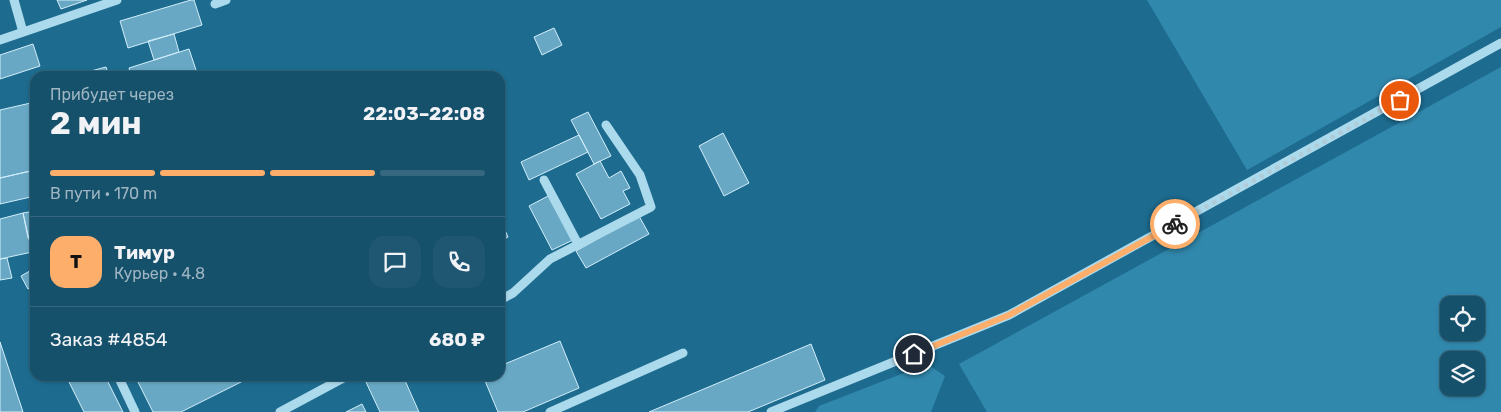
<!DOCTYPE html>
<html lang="ru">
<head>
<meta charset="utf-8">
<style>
	:root { --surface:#16516c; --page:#1f5772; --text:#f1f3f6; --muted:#9eb5c2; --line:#35687f; --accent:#fdae6b }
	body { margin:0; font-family:Rubik,sans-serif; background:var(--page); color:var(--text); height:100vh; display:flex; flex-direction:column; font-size:19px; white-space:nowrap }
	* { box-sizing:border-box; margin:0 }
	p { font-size:16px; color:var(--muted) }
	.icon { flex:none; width:28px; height:28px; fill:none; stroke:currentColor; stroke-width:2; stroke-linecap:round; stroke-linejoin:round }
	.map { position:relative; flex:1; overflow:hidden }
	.side { position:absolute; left:30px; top:71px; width:475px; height:310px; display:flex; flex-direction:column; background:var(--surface); border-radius:15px; box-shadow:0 1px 4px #0004,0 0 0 1px var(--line) }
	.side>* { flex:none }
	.buttons { position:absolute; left:1440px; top:296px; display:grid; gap:10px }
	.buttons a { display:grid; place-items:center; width:45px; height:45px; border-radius:10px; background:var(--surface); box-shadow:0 1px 4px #0004,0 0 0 1px var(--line); font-size:25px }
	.pin { position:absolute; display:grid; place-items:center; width:42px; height:42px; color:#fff; margin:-21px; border:2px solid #fff; border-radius:50%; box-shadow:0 1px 5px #0007 }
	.courier { position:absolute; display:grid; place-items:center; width:50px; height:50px; margin:-25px; border:4px solid #fdae6b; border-radius:50%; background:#fff; color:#222; box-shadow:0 1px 6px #0007 }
	.headline em { font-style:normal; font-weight:700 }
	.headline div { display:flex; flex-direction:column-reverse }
	.headline { display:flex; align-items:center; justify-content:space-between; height:85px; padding:0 20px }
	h1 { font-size:32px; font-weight:700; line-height:38px }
	.bar { display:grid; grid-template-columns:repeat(4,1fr); gap:8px 5px; align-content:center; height:60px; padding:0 20px }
	.bar i { height:6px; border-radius:4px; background:var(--line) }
	.bar .current { background:var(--accent) }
	.bar p { grid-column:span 4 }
	.line { display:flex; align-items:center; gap:12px; padding:0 20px; border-top:1px solid var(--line) }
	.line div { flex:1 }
	.round { display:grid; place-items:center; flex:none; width:52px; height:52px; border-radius:15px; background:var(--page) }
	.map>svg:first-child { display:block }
</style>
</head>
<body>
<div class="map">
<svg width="1501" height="412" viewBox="0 0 1501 412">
	<rect width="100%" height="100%" fill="#1d6c90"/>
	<path fill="#3188ad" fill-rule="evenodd" d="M1147,0H1501V27L1247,170Z
		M1501,67V412H987L959,364ZM1449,305H1476V332H1449ZM1449,360H1476V388H1449Z
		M927,364L945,376L931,412H815L819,406Z"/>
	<path fill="#68a8c4" stroke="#d2eefa" d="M57,0H87L61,9Z
		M191,0H194L202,25L128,48L120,21Z
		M554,28L562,45L542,55L534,37Z
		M174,34L179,52L154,60L148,41Z
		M33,44L40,66L0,79V55Z
		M189,49L197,73L186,76H131L129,68Z
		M106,67L109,76H88L87,72Z
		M35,102V170L0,178V110Z
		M588,112L611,156L594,164L571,120Z
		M723,133L749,183L724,196L699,146Z
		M579,135L588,152L529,180L521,162Z
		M600,161L609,178L621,171L630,188L623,191L630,204L601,219L576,174Z
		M35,170V196L0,204V178Z
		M550,195L573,240L552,250L529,206Z
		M35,211V237L28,238L23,213Z
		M23,213L32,252L0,259V219Z
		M639,216L649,234L586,268L576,251Z
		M500,219L508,237L500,241Z
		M7,258L12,278L0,280V259Z
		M35,268V285L28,289L21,276Z
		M560,341L579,388L523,412H498L483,376H500V366Z
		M0,342L23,412H0Z
		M811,344L825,380L748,412H649Z
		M66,376H105L123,412H84Z
		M135,376H253L181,412H153Z
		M372,376H403L419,412H380L365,380Z
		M362,404L366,412H346Z"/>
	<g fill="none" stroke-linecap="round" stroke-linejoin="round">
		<path stroke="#acdaed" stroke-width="9" d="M14,0L23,32
			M215,4L226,0
			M0,40L117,0
			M544,180L578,244
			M500,300L513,293L550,259L651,207L640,175L606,125
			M118,376L135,412
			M280,412L347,376
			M550,412L683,353
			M771,412L1009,315L1501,43"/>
	</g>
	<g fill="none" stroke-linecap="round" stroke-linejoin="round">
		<path stroke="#b0ccd8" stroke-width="5" stroke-dasharray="0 9" d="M1175,224L1400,100"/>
		<path stroke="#fdae6b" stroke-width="6" d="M914,354L1009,315L1175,224"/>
	</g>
</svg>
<div class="buttons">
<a><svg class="icon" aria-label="locate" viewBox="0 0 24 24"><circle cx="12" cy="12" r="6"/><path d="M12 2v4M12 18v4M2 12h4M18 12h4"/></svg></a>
<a><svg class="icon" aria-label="layers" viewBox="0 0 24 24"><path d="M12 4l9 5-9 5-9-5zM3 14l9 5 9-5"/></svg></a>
</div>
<div class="pin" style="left:1400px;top:100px;background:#ea580c"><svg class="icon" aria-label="bag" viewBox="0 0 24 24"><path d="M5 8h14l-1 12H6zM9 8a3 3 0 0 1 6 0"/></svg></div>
<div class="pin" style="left:914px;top:354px;background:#1f2937"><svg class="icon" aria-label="home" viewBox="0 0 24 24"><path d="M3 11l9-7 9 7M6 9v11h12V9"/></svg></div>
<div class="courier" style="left:1175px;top:224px"><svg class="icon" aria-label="bike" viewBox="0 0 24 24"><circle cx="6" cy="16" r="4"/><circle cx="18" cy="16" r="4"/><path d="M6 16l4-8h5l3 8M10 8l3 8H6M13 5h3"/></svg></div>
<section class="side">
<div class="headline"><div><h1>2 мин</h1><p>Прибудет через</p></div><em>22:03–22:08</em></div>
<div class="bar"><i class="current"></i><i class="current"></i><i class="current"></i><i></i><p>В пути · 170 m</p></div>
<div class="line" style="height:90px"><b class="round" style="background:var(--accent);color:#111">Т</b><div><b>Тимур</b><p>Курьер · 4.8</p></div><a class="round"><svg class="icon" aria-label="chat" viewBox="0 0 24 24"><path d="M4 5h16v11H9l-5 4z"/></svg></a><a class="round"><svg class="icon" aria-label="phone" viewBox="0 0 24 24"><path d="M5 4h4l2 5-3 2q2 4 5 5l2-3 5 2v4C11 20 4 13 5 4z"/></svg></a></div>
<div class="line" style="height:65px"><div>Заказ #4854</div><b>680 ₽</b></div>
</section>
</div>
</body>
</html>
